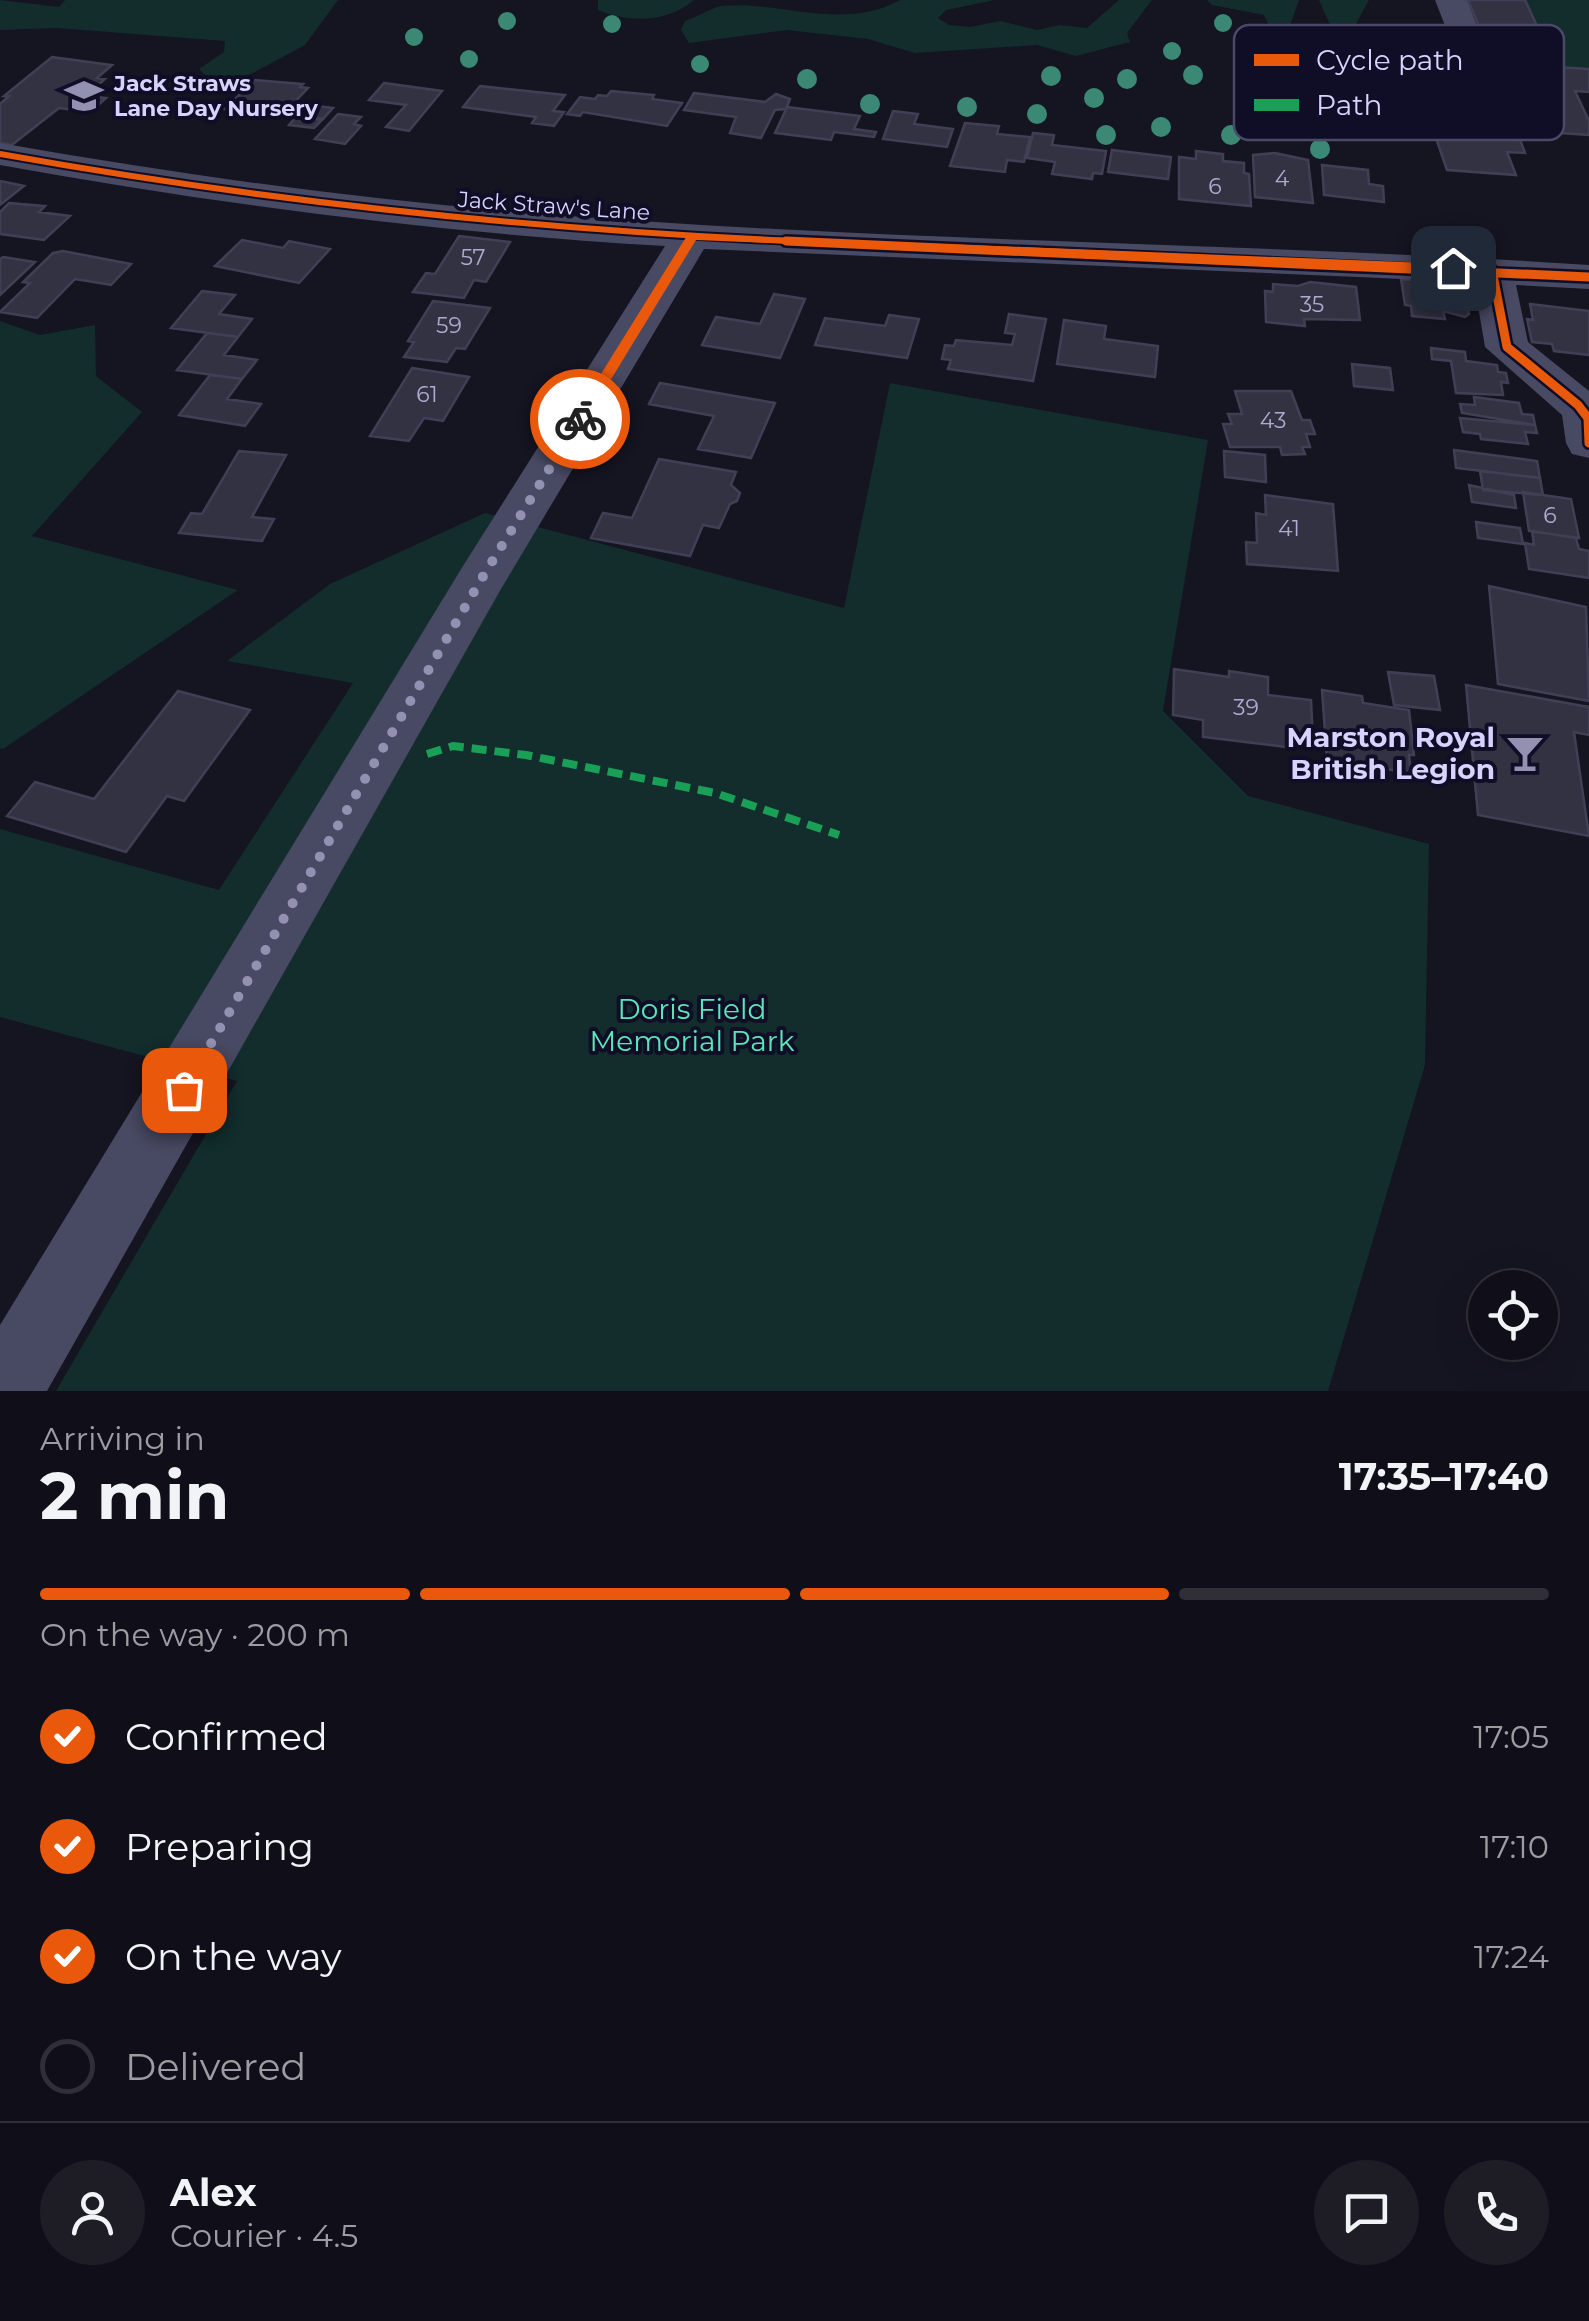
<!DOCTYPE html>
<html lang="en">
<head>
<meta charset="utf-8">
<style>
	:root { --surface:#100f19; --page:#1e1d26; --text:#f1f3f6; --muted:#9c9ca2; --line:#302f38; --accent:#ea580c }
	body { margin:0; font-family:Montserrat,sans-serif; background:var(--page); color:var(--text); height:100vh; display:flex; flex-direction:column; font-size:38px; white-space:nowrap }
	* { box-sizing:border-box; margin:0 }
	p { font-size:32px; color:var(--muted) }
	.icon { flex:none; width:55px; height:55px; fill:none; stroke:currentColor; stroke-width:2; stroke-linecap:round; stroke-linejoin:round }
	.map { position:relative; height:1391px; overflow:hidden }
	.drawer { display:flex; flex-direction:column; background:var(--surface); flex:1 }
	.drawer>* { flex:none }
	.tools { position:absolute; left:1468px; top:1270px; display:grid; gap:20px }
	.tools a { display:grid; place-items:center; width:90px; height:90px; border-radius:50%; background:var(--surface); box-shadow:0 10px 40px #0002,0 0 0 2px var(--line); font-size:50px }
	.pin { position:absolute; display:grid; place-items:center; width:85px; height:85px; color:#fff; margin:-42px; border-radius:20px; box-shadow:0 5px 15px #0006 }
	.courier { position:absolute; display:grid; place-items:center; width:100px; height:100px; margin:-50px; border:8px solid #ea580c; border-radius:50%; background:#fff; color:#222; box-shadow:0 2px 12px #0007 }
	.headline em { font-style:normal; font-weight:700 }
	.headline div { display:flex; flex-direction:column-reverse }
	.headline { display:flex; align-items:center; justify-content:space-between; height:170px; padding:0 40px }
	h1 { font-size:65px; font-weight:700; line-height:75px }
	.bar { display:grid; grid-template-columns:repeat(4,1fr); gap:15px 10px; align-content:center; height:120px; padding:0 40px }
	.bar i { height:12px; border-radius:8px; background:var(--line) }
	.bar .on { background:var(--accent) }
	.bar p { grid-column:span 4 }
	.line { display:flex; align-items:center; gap:25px; padding:0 40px; border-top:2px solid var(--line) }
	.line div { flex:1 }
	.round { display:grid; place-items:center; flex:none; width:105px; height:105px; border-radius:52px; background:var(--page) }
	ol { padding:0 40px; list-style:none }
	li { display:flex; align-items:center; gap:30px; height:110px }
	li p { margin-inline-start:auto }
	li .icon { padding:10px; border-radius:50%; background:var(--accent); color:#fff; stroke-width:4 }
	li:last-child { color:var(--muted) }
	li i { width:55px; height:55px; border:5px solid var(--line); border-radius:50% }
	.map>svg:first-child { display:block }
</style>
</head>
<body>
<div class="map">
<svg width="1589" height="1391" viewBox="0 0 1589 1391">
	<rect width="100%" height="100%" fill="#151421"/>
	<path fill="#122d2c" d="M0,0L59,7L65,0H338L305,45L251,74L213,84L199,69L224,52L225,41L57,28L0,30Z
		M598,0H694C667,23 629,23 598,10Z
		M900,0H995L946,10L938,18L949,25L970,27L1001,21L1037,30L1060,25L1087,28L1119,0H1152L1127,33L1130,42L1076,56L1037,45L915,53L868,39L787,30L689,43L681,30L685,21C697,17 709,9 721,6C780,0 843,32 900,0Z
		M1207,0H1299L1289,28L1271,29L1264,15L1212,5Z
		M1319,0H1369L1342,49L1326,41L1331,27Z
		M1525,0H1589V69L1556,67Z
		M0,321L40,335L95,325L96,376L142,412L32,536L238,590L3,749L0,748Z
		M890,383L1208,440L1163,711L1248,796L1429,844L1425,1065L1328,1391H56L237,1081L0,1017V829L219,890L353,683L227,661L330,584L485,513L844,608Z"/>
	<path fill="#333243" stroke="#413f55" stroke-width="2.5" d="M1468,0H1525L1556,67L1589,69V92L1575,91L1589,121V135L1531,131L1515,93L1498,92L1491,74L1514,75L1503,47L1487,46Z
		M52,57L112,65L97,78L105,79L86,96L106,98L91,112L59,108L12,145L0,143V104L9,96H4Z
		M254,80L303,84L300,87L308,88L290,107L260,103L251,112L225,109Z
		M384,83L442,91L409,131L386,127L406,105L369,100Z
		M480,86L565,95L553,111L564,112L554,126L532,123L536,117L463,107Z
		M1429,89L1471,91L1481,117L1493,118L1500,136L1519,137L1525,153L1507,152L1516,175L1447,170L1428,115H1438Z
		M611,91L654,95L652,99L682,103L667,126L583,112L580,116L567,114L580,97L595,99L598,95L607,96Z
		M694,93L765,102L776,94L790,99L786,109L775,110L761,138L730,133L736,117L684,110Z
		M309,105L333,108L323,119L299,116Z
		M787,107L860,116L854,129L876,132L874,137L834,132L831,140L775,133Z
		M893,111L918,114L914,124L953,129L947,147L883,139Z
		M338,114L361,117L354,124L361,126L345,144L315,139Z
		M297,116L322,120L314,128L289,125Z
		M965,123L999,126L997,134L1030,137L1024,162L1007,160L1005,172L950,166Z
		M1033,133L1054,135L1052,145L1106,151L1102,174L1093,173L1092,179L1052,174L1055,162L1027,158Z
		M1112,150L1171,157L1168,179L1108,172Z
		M1196,151L1223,154V161L1244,163V173L1249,174L1251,206L1179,199V157L1196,159Z
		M1275,153L1308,160L1313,203L1255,197L1253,155Z
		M1322,165L1368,170L1369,184L1383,186L1384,202L1324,195Z
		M0,182L1,181L24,186L0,205Z
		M9,203L45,206L39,212L70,216L44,240L0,234V212Z
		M459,236L510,242L486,282L474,280L464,298L413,292L426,273L435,274Z
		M242,240L283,248L289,241L330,249L299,283L215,266Z
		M63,251L131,264L111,285L75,279L37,318L0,312L30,283L23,282L53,253Z
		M3,257L35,262L0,295V259Z
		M1401,279L1448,284L1450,296L1466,298L1469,314L1465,317L1443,311L1445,319L1412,316L1411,306L1405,305Z
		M1310,282L1356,287L1360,320L1304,319L1305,326L1266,322L1265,291L1273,292V284L1298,286Z
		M202,291L235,295L219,314L252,319L238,337L171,328Z
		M774,294L805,299L780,358L702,345L716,317L760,324Z
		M433,301L490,308L465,349L456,348L447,362L404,357L414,342L408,341Z
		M1530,304L1589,311V355L1554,351L1552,344L1532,342L1527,319L1533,320Z
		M1009,314L1046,319L1033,381L948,369L951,360L942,359L945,345L954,346L956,340L1012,345L1015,334L1005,333Z
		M889,315L919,319L907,358L815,345L825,318L885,326Z
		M1064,320L1106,326L1104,339L1158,346L1155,377L1057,364Z
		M207,333L238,337L224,355L257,360L242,379L177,370Z
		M1431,348L1465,352L1466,361L1497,365L1498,372L1506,373L1508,383L1501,382L1503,395L1456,393L1451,361L1432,359Z
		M1352,364L1390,368L1393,390L1354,386Z
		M412,368L469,377L443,421L424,418L409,441L370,436Z
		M210,375L242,379L227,399L261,404L245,426L179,415Z
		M660,383L775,403L751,458L698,449L714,416L649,404Z
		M1235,391H1291L1302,420H1310L1315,434H1306L1310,447H1302L1305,454L1282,455L1280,447H1230L1223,424H1232L1228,414H1242Z
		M1474,397L1519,403L1522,414L1533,415L1535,425L1462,413L1460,404L1475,405Z
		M1460,418L1535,425L1537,433L1525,432L1528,444L1481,439L1480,434L1463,432Z
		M1454,450L1537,461L1540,478L1456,468Z
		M239,451L286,455L252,517L274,519L262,541L179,533L191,513L202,514Z
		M1224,451L1265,455L1266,482L1225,477Z
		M659,459L736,472L731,485L740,493L737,501L730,504L719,528L703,525L690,556L591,538L603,513L632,518Z
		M1480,471L1540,478L1543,495L1483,490Z
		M1469,485L1514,495L1516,508L1472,502Z
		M1523,492L1571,499L1579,538L1529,531Z
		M1265,495L1333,504L1338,571L1247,564L1246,542L1257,543L1256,513L1266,515Z
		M1476,522L1520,528L1523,544L1478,538Z
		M1532,531L1576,538L1579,549L1589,551V578L1529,569L1525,543L1534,545Z
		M1489,586L1586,607L1589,701L1498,684Z
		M1174,669L1229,677V671L1268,677V695L1311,700L1313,741L1293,738L1294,748L1203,737V720L1173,715Z
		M1388,672L1434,676L1440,710L1394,705Z
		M1466,685L1589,707V735L1574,732L1589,836L1478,815Z
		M1322,690L1362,696L1363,703L1409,710L1414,755H1409L1411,773L1327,760Z
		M178,691L250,710L184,801L167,796L126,852L7,816L35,782L94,799Z"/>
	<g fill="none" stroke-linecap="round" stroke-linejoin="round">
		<path fill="#484962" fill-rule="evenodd" d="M1435,0H1467L1480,34L1475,41H1451Z
			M0,143C176,174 354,199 532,213C884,242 1237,242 1589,265V289L1516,285L1528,342L1589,391V458L1572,454L1566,443L1562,415L1485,347L1474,282L704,249L501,589L47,1391H0V1325L463,566L665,246C442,233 220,205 0,165Z"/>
		<path stroke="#1a9f57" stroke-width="8" stroke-dasharray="15 8" stroke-linecap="butt" d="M427,754L453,746L526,755L715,793L839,835"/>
		<g stroke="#100e27" stroke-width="10">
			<path id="cycleway-far1" d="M0,154C278,204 557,232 840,243"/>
		</g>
		<g stroke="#100e27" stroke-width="14">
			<path id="cycleway" d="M786,241L1589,277
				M1492,270L1507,347L1578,405L1588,418L1589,443"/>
		</g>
		<use href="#cycleway-far1" stroke="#e8590c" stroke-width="6"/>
		<use href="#cycleway" stroke="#e8590c" stroke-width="9"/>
	</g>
	<g fill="#3b8874">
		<circle cx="507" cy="21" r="9"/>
		<circle cx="1223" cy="23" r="9"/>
		<circle cx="612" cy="24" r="9"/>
		<circle cx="414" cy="37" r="9"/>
		<circle cx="1172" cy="51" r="9"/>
		<circle cx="469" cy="59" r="9"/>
		<circle cx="700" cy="64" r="9"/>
		<circle cx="1193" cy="75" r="10"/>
		<circle cx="1051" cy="76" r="10"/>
		<circle cx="807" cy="79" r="10"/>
		<circle cx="1127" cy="79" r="10"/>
		<circle cx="1094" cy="98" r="10"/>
		<circle cx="870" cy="104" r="10"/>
		<circle cx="967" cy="107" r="10"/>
		<circle cx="1037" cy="114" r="10"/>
		<circle cx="1161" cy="127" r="10"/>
		<circle cx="1106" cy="135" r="10"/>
		<circle cx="1231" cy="135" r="10"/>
		<circle cx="1320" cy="149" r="10"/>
	</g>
	<path fill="#ea580c" d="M688,234L1453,264L1459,268L1453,271L696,240L585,422H575L573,419Z"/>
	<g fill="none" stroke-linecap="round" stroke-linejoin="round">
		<path stroke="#9291b1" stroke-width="10" stroke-dasharray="0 18" d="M184,1090L482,578L580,419"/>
	</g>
	<defs>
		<g id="school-bare" transform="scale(3)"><path d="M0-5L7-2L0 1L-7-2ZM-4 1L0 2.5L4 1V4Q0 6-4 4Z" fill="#9291b1" stroke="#100e27" stroke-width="2.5" paint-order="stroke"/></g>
		<g id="bar-bare" transform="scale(3)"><path d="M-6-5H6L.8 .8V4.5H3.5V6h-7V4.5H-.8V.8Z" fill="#9291b1" stroke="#100e27" stroke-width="2.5" paint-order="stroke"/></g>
	</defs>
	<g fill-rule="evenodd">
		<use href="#school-bare" x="84" y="96"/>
		<use href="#bar-bare" x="1525" y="753"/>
	</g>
	<g text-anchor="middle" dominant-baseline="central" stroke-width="8" stroke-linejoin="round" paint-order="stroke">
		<g font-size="22" font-weight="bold" fill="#d6d4ff" stroke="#100e27" text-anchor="start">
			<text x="114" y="83">Jack Straws<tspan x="114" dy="25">Lane Day Nursery</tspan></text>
		</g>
		<g font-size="22" fill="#adacd0">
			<text x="1282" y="178">4</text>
			<text x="1215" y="186">6</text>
			<text x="473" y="257">57</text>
			<text x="1312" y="304">35</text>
			<text x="449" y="325">59</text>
			<text x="427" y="394">61</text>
			<text x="1273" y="420">43</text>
			<text x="1550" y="515">6</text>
			<text x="1289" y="528">41</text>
			<text x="1246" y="707">39</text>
		</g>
		<g font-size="22" fill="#d6d4ff" stroke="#100e27">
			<text transform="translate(554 206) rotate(4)">Jack Straw's Lane</text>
		</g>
		<g font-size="28" font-weight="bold" fill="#d6d4ff" stroke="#100e27" text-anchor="end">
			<text x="1495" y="737">Marston Royal<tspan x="1495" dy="32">British Legion</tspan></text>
		</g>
		<g font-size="28" fill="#5ae6b8" stroke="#100e27">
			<text x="692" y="1009">Doris Field<tspan x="692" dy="32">Memorial Park</tspan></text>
		</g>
	</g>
	<rect x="1234" y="25" width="330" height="115" rx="15" fill="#100e27" stroke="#4b4968" stroke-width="2.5"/>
	<rect x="1254" y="54" width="45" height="12" fill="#e8590c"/>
	<rect x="1254" y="99" width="45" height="12" fill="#1a9f57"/>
	<g font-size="28" fill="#d6d4ff">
		<text x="1316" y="70">Cycle path</text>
		<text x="1316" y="115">Path</text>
	</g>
</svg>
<div class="tools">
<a><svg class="icon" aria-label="locate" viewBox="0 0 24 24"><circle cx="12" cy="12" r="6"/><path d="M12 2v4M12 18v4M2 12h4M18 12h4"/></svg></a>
</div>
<div class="pin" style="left:184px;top:1090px;background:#ea580c"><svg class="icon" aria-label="bag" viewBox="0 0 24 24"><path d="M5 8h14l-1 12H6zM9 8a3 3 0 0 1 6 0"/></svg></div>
<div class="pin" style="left:1453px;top:268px;background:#1f2937"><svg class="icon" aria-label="home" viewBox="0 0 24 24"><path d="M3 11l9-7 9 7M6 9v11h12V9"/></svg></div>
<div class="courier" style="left:580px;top:419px"><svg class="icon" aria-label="bike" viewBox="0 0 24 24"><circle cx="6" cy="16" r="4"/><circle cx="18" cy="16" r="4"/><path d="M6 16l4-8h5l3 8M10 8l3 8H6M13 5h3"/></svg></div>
</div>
<section class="drawer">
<div class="headline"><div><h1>2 min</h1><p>Arriving in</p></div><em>17:35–17:40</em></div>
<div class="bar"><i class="on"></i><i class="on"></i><i class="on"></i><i></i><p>On the way · 200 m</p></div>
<ol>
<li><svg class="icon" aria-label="check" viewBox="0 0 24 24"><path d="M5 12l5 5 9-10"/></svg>Confirmed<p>17:05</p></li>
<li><svg class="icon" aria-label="check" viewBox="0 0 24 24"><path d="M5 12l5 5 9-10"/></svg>Preparing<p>17:10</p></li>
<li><svg class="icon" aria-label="check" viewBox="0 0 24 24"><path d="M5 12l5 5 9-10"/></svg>On the way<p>17:24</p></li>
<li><i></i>Delivered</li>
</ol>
<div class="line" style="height:180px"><a class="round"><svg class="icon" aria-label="person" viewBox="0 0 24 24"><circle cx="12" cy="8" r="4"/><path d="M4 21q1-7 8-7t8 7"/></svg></a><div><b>Alex</b><p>Courier · 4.5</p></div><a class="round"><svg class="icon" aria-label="chat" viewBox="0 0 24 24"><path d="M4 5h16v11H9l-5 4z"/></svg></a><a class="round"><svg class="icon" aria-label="phone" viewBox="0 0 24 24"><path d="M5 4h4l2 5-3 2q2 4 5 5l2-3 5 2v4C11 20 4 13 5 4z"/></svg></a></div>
</section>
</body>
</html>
